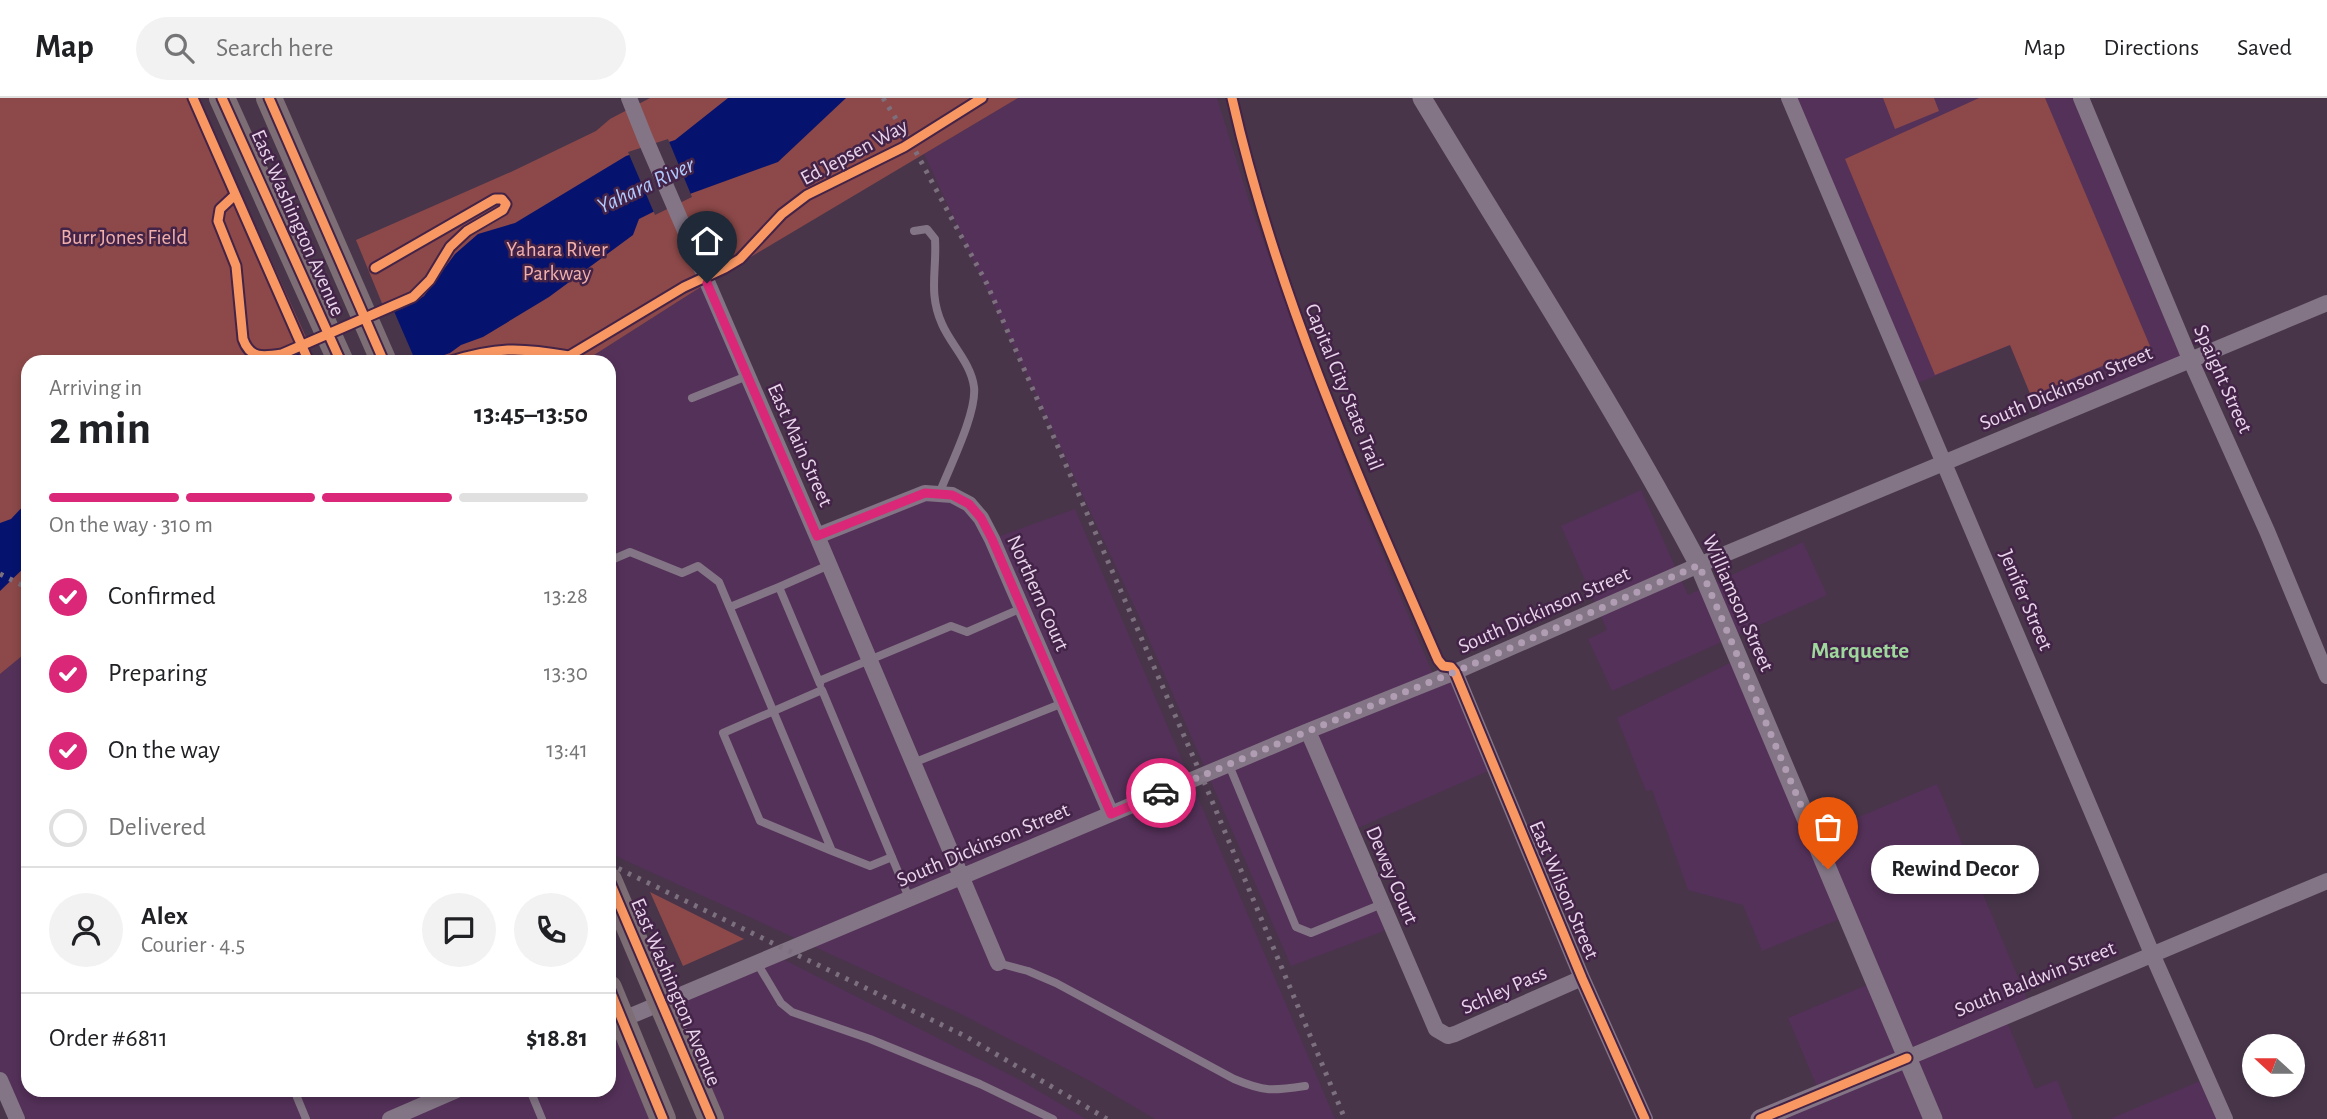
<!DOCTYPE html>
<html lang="en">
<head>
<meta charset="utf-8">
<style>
	:root { --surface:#fff; --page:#f2f2f2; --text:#202124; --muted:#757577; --line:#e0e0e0; --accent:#db2777 }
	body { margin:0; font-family:"Alegreya Sans",sans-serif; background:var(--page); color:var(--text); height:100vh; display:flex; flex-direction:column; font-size:26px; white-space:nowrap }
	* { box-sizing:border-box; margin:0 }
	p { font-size:23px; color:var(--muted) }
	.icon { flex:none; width:38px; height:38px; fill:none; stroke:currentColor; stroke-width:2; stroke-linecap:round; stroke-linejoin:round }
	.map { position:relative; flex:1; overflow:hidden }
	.details { position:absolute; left:21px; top:257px; width:595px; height:742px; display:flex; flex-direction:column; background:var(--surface); border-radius:21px; box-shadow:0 4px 10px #0003 }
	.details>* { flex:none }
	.needle { width:46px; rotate:291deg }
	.tools { position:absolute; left:2242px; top:936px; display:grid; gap:14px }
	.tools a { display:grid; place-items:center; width:63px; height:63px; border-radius:50%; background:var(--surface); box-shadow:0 4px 10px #0003; font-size:35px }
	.pin { position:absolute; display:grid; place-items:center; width:60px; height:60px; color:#fff; margin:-72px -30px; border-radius:50% 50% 50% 0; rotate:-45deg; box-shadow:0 0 7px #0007 }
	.pin .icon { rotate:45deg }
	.courier { position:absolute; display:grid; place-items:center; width:70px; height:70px; margin:-35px; border:5px solid #db2777; border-radius:50%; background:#fff; color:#222; box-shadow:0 2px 9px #0007 }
	.bubble { position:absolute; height:49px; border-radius:24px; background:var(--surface); box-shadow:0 4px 10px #0003; font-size:23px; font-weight:700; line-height:49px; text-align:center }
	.headline em { font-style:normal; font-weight:700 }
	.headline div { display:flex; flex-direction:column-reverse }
	.headline { display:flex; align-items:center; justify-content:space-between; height:119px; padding:0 28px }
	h1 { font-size:46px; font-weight:700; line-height:52px }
	.bar { display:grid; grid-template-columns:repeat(4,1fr); gap:10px 7px; align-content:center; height:84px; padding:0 28px }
	.bar i { height:9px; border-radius:5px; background:var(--line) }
	.bar .selected { background:var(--accent) }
	.bar p { grid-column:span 4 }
	.line { display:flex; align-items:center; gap:18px; padding:0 28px; border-top:2px solid var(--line) }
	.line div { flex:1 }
	.round { display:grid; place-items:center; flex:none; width:74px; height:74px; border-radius:37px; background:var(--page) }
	ol { padding:0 28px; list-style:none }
	li { display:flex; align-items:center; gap:21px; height:77px }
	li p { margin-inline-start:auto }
	li .icon { padding:7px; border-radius:50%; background:var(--accent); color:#fff; stroke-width:4 }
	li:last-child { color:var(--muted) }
	li i { width:38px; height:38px; border:4px solid var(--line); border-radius:50% }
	header { display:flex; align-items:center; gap:42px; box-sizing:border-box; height:98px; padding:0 35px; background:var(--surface); border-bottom:2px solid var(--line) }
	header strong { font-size:33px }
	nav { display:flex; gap:38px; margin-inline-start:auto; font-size:24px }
	.search { width:490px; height:63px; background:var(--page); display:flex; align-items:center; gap:18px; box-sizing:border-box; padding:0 24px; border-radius:38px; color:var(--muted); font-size:26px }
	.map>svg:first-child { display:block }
</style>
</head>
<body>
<header>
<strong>Map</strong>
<div class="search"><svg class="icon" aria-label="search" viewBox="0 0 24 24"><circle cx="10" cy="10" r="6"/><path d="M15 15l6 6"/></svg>Search here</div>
<nav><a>Map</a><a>Directions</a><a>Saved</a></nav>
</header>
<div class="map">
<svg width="2327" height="1021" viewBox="0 0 2327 1021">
	<rect width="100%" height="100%" fill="#48354a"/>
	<path fill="#543159" d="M1018,0H1217L1253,115L1349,376L1435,581L1455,574L1495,670L1351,733L1392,830L1291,868L1137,514L924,56Z
		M1789,0H2081L2190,261L2042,323L2010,247L1911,288Z
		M707,185L817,438L878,413L952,397L992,441L1075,411L1335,1021H1155L1090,983L957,914L609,755V264H583Z
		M1641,392L1688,497L1803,444L1827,497L1612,593L1588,541L1607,532L1561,428Z
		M28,553V992H609V890L663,1021H17L0,981V576Z
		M1738,561L1814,738L1937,686L2030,908L2005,919L2035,991L2057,982L2073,1021H1761L1820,996L1788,920L1874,884L1847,818L1762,853L1743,807L1688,792L1652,692L1646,693L1617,620Z
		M775,857L1020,982L1086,1021H711L663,905Z
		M2205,981L2222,1021H2110Z"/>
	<path fill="#8d4949" d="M0,0H198L310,248L386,215L356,142L513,73L596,33L610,21L650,0H1018L707,185L583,264H28V553L0,576Z
		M1883,0H1934L1939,13L1895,31Z
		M1979,0H2045L2150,248L2031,298L2010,247L1935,277L1845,61Z
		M650,794L744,841L683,868Z"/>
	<path fill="#06136e" d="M728,0H846L778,64L687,97L639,121L633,137L549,199L483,239L461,247L450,255L424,264H274L386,215L394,214L414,205L424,198L455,156L478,136L515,125L626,58L675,42Z
		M28,403V466L0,493V425L11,421Z"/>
	<path fill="#48354a" d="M668,41L692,99L655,117L628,54Z
		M393,211L416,264H306L299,249L384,212Z"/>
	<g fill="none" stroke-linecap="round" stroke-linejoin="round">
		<path stroke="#837585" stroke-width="8" d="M914,133L927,131L935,141C937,173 928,195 942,226C951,247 971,265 974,289C977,315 949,370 939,396
			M692,300L747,278
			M609,463L630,454L682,475L698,468L719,484L832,753L760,723L723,635L822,592L909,800
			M730,509L779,489
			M819,583L951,528L967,534L1022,510
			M820,586L779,489L829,467
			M913,665L1063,605
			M1229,667L1296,829L1311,835L1382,806
			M832,753L870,768L892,759
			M757,865L781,905L792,914L870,941L980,986L1053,1021
			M998,865L1028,873L1056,885L1234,981C1265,994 1272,993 1305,988
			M294,992L306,1021
			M530,992L542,1021"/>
		<path stroke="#837585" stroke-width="16" d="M629,0L645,40L817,438L998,865
			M1789,0L2153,858L2225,1021
			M2081,0L2190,261L2267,433L2327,578
			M817,438L925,395L952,397L969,406L981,420L992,441L1111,716
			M1455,574L1582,880L1645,1021
			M1308,633L1436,931L1448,938L1455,936L1582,880
			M609,927L1308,633L1455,574L1699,467L2327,205
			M1907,960L2327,783
			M0,982L17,1021
			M390,1021L457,992"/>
		<path stroke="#837585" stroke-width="19" d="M1422,0C1515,155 1614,307 1699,467L1933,1021
			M1760,1021L1907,960"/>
		<path stroke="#7d6d74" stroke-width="26" d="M222,0L341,264
			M269,0L384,264
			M609,782L711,1021
			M609,890L663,1021"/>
		<path stroke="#7d707e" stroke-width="5" stroke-dasharray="3.5 7" stroke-linecap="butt" d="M883,0L911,45L987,186L1202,679L1345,1021
			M0,476L28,490
			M609,766L965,938L1107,1021"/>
		<g stroke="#432347" stroke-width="13">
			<path id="cycleway" d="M193,0L309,264
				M222,0L341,264
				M269,0L384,264
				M1232,0C1276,195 1358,379 1438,562L1443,568L1451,569L1455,574L1582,880L1645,1021
				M235,97L220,111L218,123L236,168L243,241C250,261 263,259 282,256L413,199L430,182L450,149L467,133L503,112L506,106L502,101H495L375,170
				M448,264C496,249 519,249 569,258L684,189L725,170L740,161L782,116L807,97L904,49L982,0
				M609,782L711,1021
				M609,890L663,1021
				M1760,1021L1907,960"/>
		</g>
		<use href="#cycleway" stroke="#f99763" stroke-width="9"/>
	</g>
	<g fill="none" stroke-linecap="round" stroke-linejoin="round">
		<path stroke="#b19db3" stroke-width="7" stroke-dasharray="0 12.6" d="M1161,695L1308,633L1455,574L1699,467L1828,771"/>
		<path stroke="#db2777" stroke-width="9" d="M707,185L817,438L925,395L952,397L969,406L981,420L992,441L1111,716L1161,695"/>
	</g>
	<g text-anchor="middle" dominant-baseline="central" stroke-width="5" stroke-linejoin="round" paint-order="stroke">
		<g font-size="21" fill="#e9d5eb" stroke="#432347">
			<text transform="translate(854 54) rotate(-28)">Ed Jepsen Way</text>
			<text transform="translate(298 125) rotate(66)">East Washington Avenue</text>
			<text transform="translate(2223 281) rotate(66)">Spaight Street</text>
			<text transform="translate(1344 289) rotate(68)">Capital City State Trail</text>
			<text transform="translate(2066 290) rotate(-23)">South Dickinson Street</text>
			<text transform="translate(800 347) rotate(66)">East Main Street</text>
			<text transform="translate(1038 495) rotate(66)">Northern Court</text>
			<text transform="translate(2026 502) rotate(67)">Jenifer Street</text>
			<text transform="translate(1738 505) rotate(66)">Williamson Street</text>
			<text transform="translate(1544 512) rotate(-24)">South Dickinson Street</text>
			<text transform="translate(983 747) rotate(-23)">South Dickinson Street</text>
			<text transform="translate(1392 777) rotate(67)">Dewey Court</text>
			<text transform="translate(1564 792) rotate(67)">East Wilson Street</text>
			<text transform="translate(2035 881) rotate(-22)">South Baldwin Street</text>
			<text transform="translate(1504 892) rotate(-24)">Schley Pass</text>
			<text transform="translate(676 894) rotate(67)">East Washington Avenue</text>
		</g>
		<g font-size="21" fill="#f1b0ab" stroke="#432347">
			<text x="124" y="139">Burr Jones Field</text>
			<text x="557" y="151">Yahara River<tspan x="557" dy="24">Parkway</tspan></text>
		</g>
		<g font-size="23" font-style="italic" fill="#b0cafd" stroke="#432347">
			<text transform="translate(646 88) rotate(-25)">Yahara River</text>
		</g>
		<g font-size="23" font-weight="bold" fill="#9fd89c" stroke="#432347">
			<text x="1860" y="553">Marquette</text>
		</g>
	</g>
</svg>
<div class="tools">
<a><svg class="needle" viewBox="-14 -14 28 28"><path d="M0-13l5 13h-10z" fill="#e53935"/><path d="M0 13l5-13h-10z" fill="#757577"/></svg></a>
</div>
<div class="pin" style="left:1828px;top:771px;background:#ea580c"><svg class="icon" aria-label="bag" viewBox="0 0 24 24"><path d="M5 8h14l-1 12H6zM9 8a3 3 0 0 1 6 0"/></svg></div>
<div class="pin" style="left:707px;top:185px;background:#1f2937"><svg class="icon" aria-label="home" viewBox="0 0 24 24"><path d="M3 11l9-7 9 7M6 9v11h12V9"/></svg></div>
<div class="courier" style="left:1161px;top:695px"><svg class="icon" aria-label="car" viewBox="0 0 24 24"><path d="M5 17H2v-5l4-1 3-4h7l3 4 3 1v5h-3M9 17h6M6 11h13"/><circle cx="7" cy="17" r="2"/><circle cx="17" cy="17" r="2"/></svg></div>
<div class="bubble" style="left:1871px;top:747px;width:168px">Rewind Decor</div>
<section class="details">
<div class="headline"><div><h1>2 min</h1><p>Arriving in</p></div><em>13:45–13:50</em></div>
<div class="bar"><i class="selected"></i><i class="selected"></i><i class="selected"></i><i></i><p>On the way · 310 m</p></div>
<ol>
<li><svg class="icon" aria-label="check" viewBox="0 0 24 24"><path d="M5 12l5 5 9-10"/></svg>Confirmed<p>13:28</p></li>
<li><svg class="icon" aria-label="check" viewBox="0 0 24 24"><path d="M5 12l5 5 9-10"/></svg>Preparing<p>13:30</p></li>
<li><svg class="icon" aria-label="check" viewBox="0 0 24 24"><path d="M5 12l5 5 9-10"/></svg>On the way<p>13:41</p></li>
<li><i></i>Delivered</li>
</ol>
<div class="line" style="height:126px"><a class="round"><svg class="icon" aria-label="person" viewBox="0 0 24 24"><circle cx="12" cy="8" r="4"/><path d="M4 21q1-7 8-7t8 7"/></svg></a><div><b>Alex</b><p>Courier · 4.5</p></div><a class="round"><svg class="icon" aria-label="chat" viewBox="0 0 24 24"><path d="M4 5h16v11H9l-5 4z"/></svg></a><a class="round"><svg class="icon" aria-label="phone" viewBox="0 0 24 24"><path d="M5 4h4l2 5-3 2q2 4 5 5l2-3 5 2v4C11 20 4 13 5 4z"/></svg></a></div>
<div class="line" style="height:91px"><div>Order #6811</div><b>$18.81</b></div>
</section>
</div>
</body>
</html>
